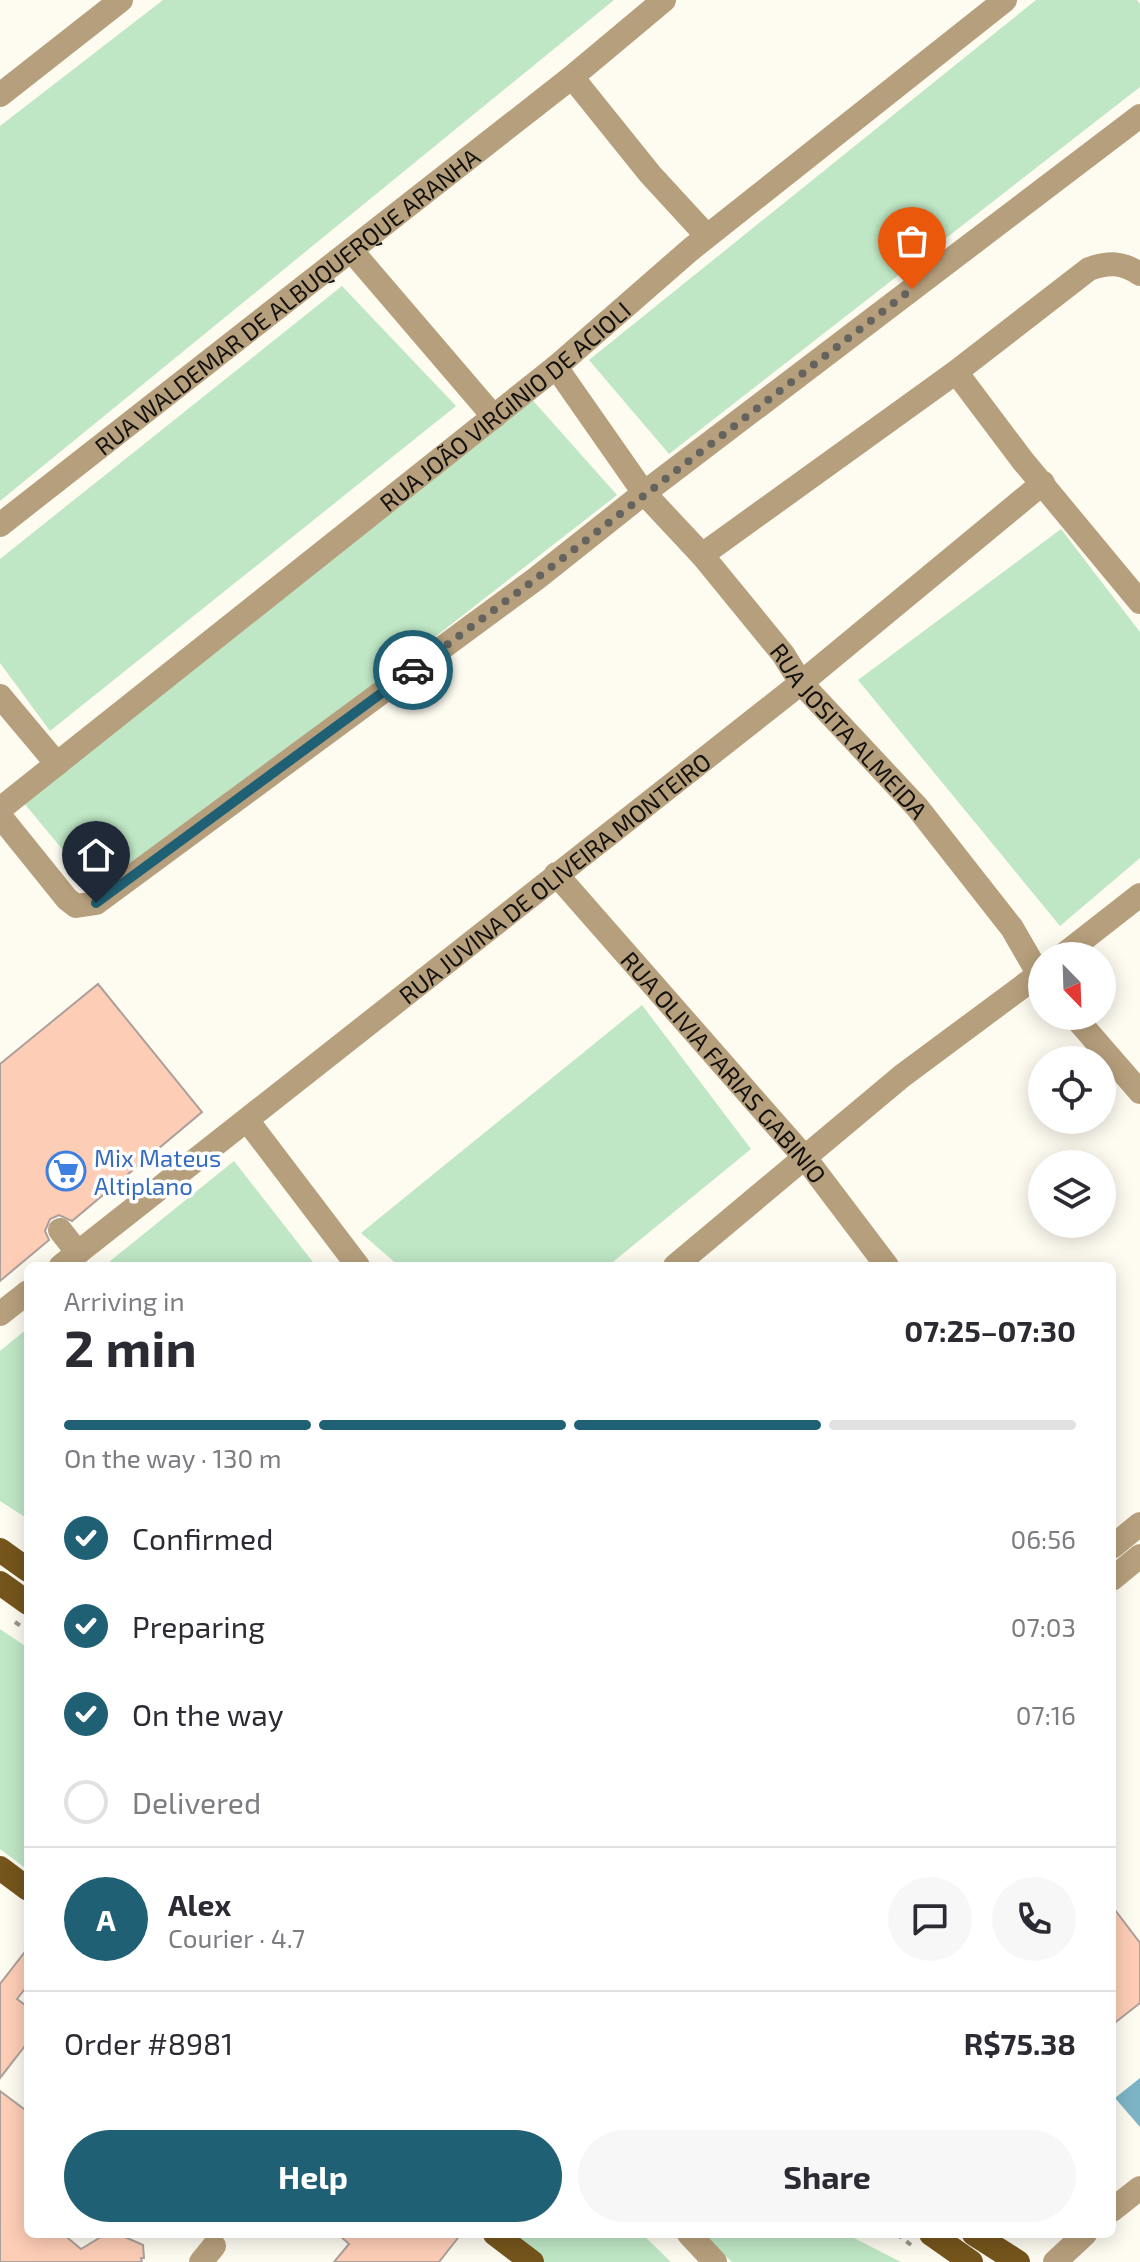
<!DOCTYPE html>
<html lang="en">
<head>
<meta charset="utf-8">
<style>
	:root { --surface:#fff; --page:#f7f7f7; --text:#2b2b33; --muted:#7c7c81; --line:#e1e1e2; --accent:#206075 }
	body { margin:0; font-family:"Exo 2",sans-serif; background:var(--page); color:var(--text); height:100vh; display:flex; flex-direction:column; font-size:30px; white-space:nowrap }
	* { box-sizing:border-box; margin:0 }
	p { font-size:26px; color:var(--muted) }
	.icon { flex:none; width:44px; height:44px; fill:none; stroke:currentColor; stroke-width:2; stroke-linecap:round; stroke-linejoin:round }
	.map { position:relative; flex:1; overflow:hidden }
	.side { position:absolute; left:24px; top:1262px; width:1092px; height:976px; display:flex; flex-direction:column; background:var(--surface); border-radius:12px; box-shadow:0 4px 20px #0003 }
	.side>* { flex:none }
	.needle { width:52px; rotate:157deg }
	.tools { position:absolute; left:1028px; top:942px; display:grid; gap:16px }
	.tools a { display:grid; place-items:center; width:88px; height:88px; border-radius:50%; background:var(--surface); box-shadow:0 4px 20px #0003; font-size:40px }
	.pin { position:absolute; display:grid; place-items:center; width:68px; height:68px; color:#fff; margin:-82px -34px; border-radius:50% 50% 50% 0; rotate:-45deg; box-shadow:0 0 8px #0007 }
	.pin .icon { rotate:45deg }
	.courier { position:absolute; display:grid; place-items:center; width:80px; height:80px; margin:-40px; border:6px solid #206075; border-radius:50%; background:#fff; color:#222; box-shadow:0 2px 10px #0007 }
	.overview em { font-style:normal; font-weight:700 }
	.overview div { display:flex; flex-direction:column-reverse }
	.overview { display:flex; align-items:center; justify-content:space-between; height:136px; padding:0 40px }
	h1 { font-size:52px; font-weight:700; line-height:60px }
	.bar { display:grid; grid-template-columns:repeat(4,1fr); gap:12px 8px; align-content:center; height:96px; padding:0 40px }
	.bar i { height:10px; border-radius:6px; background:var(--line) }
	.bar .selected { background:var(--accent) }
	.bar p { grid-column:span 4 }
	.line { display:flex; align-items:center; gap:20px; padding:0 40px; border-top:2px solid var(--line) }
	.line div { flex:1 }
	.round { display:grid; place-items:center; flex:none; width:84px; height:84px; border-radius:42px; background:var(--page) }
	ol { padding:0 40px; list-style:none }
	li { display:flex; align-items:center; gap:24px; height:88px }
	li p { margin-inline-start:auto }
	li .icon { padding:8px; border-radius:50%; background:var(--accent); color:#fff; stroke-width:4 }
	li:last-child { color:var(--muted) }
	li i { width:44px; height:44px; border:4px solid var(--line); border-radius:50% }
	.action { display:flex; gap:16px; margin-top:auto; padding:16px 40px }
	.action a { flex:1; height:92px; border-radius:48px; background:var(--accent); color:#fff; font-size:32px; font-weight:700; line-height:92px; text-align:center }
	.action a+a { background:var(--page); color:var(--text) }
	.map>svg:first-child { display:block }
</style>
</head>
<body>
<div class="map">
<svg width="1140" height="2262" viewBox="0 0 1140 2262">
	<rect width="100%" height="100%" fill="#fefbf1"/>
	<path fill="#bfe7c5" d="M163,0H614L0,501V126Z
		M1036,0H1137L1140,4V87L669,454L589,360Z
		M342,286L456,406L50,731L0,663V559Z
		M528,395L617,495L102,897L23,802Z
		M1061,529L1140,632V858L1060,926L858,680Z
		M642,1005L751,1149L608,1266H399L361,1233Z
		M234,1161L316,1266H104Z
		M28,1328V1519L0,1501V1351Z
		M0,1629L28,1648V1870L0,1849Z
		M505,2234H642L671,2262H542Z
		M702,2234H846L901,2262H732Z"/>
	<path fill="#7db4c5" d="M1140,2078V2127L1115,2098Z"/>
	<path fill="#fdcdb6" stroke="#ada09a" stroke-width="2" d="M98,984L202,1112L72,1221L59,1215L50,1219L45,1231L49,1240L0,1281V1064Z
		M1112,1906L1140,1943V2003L1112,2025Z
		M28,1948V1985L17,1999L28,2007V2042L0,2078V1984Z
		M0,2091L28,2112V2234H63L81,2249L101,2237H125L143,2245L144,2258H141L142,2262H0Z
		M338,2234H461L439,2262H334L349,2244Z"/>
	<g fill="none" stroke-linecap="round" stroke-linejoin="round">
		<path stroke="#99968f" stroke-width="4" stroke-dasharray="6 6" stroke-linecap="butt" d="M15,1622L28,1631
			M897,2234L911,2245"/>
		<g stroke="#b69f7c" stroke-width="24">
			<path d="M572,77L650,174L707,236"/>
			<path d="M0,95L121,0"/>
			<path d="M351,250L494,417"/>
			<path id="s1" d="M556,367L644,493L702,555L783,654L801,683L917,807L1012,928L1042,980"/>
			<path d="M956,372L1023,461L1140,602"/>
			<path id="s2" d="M0,525L572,77L664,0"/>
			<path d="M702,555L956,372L1089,269C1109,262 1122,262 1140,274"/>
			<path d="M0,696L57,764"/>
			<path id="s3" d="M0,809L556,367L690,250L1005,0"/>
			<path d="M0,816L67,899L76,906L96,903L537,578L644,493L1140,116"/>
			<path id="s4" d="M556,874L806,1159L887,1266"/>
			<path d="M1062,956L1140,895"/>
			<path d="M1074,1016L1140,1092"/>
			<path d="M247,1120L358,1266"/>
			<path d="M60,1230L78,1253"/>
			<path id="s5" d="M61,1266L801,683L1043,483"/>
			<path d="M675,1266L902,1076L1042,972"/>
			<path d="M0,1314L28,1292"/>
			<path d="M1112,1547L1140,1524"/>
			<path d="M1112,1579L1140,1556"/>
			<path d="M1112,2210L1140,2188"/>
			<path d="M689,2234L715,2262"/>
			<path d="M201,2262L214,2246"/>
			<path d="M1055,2262L1085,2234"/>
		</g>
		<path stroke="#75551c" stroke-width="24" d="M0,1550L28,1570
			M0,1583L28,1603
			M0,1868L28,1889
			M495,2234L532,2262
			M931,2234L971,2262
			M974,2234L1018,2262"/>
	</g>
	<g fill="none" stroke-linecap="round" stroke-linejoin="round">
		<path stroke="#65635d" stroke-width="8" stroke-dasharray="0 14.4" d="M413,670L537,578L912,289"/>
		<path stroke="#206075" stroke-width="10" d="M96,903L413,670"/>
	</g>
	<defs>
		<g id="supermarket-ring" transform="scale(2)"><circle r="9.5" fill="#fff" stroke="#3f7fe0" stroke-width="1.5"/><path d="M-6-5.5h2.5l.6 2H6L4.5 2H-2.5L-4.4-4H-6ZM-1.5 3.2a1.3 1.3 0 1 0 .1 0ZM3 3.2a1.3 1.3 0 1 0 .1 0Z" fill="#3f7fe0"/></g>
	</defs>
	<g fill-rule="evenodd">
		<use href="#supermarket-ring" x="66" y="1171"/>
	</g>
	<g text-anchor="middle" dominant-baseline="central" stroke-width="7" stroke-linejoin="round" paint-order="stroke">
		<g font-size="24" fill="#13110d" stroke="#fff">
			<text stroke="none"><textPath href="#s2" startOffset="364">RUA WALDEMAR DE ALBUQUERQUE ARANHA</textPath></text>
			<text stroke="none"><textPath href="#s3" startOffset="646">RUA JOÃO VIRGINIO DE ACIOLI</textPath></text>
			<text stroke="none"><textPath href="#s1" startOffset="468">RUA JOSITA ALMEIDA</textPath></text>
			<text stroke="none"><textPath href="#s5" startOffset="628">RUA JUVINA DE OLIVEIRA MONTEIRO</textPath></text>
			<text stroke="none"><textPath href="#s4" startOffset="256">RUA OLIVIA FARIAS GABINIO</textPath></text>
		</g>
		<g font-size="24" fill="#366cbe" stroke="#fff" text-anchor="start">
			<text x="94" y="1157">Mix Mateus<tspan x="94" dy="28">Altiplano</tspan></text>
		</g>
	</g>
</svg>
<div class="tools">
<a><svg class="needle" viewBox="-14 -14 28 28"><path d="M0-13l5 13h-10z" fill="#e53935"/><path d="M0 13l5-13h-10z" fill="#7c7c81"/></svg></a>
<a><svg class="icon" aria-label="locate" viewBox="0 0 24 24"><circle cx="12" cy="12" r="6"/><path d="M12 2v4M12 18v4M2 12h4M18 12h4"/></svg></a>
<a><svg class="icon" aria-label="layers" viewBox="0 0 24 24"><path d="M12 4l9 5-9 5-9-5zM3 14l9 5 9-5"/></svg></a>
</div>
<div class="pin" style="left:912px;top:289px;background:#ea580c"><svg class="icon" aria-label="bag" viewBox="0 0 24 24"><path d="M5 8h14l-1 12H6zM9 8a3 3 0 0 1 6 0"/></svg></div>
<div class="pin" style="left:96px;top:903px;background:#1f2937"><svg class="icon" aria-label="home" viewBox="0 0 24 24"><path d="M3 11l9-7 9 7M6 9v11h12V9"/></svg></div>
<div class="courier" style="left:413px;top:670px"><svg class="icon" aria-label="car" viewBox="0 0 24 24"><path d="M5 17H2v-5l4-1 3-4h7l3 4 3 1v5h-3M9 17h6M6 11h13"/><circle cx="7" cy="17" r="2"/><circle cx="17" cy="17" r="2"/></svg></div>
<section class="side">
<div class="overview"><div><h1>2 min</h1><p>Arriving in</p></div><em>07:25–07:30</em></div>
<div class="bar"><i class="selected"></i><i class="selected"></i><i class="selected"></i><i></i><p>On the way · 130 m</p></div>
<ol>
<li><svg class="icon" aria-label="check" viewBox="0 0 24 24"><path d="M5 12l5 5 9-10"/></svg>Confirmed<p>06:56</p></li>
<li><svg class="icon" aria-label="check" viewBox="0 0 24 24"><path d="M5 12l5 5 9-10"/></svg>Preparing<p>07:03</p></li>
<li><svg class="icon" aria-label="check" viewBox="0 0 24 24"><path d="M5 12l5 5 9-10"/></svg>On the way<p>07:16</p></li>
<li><i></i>Delivered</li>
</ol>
<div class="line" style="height:144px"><b class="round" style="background:var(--accent);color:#fff">A</b><div><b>Alex</b><p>Courier · 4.7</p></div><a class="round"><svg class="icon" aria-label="chat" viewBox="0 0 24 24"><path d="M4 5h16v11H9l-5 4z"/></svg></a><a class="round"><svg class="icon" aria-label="phone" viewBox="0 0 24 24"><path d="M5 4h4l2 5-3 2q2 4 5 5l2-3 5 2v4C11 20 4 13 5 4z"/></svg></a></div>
<div class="line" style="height:104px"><div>Order #8981</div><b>R$75.38</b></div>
<div class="action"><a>Help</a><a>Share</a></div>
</section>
</div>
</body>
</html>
